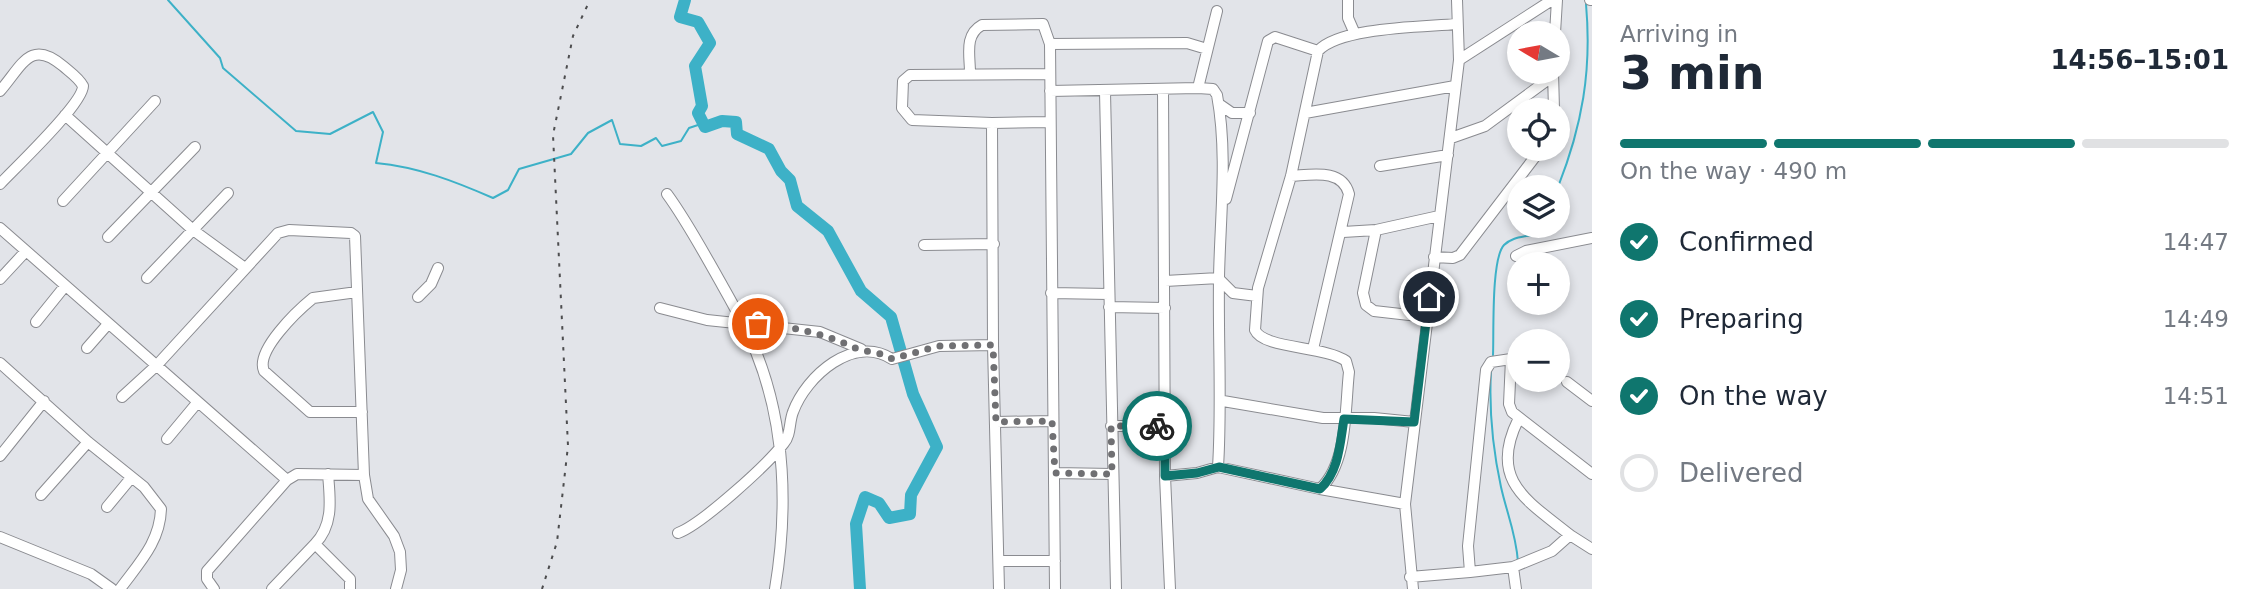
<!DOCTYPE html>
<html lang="en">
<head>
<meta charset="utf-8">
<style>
	:root { --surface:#fff; --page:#f6f6f7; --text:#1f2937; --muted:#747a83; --line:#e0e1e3; --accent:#0f766e }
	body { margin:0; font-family:"DejaVu Sans",sans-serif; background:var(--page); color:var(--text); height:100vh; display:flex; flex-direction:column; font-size:26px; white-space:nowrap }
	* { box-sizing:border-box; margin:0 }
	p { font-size:23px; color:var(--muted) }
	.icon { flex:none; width:38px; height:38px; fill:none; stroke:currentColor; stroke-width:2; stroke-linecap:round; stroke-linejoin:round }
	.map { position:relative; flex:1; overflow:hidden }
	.drawer { display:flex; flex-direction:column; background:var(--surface); width:665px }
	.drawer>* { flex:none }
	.needle { width:46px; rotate:280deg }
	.tools { position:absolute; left:1507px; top:21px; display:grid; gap:14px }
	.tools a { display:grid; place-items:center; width:63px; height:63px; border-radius:50%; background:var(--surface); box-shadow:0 4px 10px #0003; font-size:35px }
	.pin { position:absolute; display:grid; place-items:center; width:60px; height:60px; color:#fff; margin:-30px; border:4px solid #fff; border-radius:50%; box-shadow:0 2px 7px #0007 }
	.courier { position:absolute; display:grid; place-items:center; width:70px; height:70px; margin:-35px; border:5px solid #0f766e; border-radius:50%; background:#fff; color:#222; box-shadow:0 2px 9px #0007 }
	.headline em { font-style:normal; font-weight:800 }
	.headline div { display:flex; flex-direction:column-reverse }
	.headline { display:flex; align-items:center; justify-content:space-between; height:119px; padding:0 28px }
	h1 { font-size:46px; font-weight:800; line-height:52px }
	.bar { display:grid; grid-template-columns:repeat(4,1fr); gap:10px 7px; align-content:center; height:84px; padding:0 28px }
	.bar i { height:9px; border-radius:5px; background:var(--line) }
	.bar .selected { background:var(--accent) }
	.bar p { grid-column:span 4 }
	ol { padding:0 28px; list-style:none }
	li { display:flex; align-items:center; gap:21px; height:77px }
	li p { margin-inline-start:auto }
	li .icon { padding:7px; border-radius:50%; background:var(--accent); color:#fff; stroke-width:4 }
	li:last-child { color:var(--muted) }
	li i { width:38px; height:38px; border:4px solid var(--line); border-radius:50% }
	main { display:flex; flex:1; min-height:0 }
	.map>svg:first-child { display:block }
</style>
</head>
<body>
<main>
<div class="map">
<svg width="1592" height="589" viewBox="0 0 1592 589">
	<rect width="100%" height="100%" fill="#e2e4e9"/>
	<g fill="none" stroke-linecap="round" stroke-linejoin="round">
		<path stroke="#3db1c7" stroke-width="2" d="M168,0L220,58L223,68L296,131L330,134L373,112L383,132L376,163C418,167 454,181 493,198L508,190L519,169L571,154L588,133L612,120L620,144L641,146L656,138L662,146L681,141L689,128L701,124
			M1558,187C1582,126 1592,71 1586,4
			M1493,355C1494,333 1491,259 1504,245C1514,235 1528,238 1540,232L1543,226
			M1491,371C1489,408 1493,450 1501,487C1507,514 1516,533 1518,562"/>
		<path stroke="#3db1c7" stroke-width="12" d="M685,0L680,17L698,22L710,43L695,66L702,106L698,113L705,127L722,121L736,122L737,134L769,149L781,171L790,180L797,206L828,231L861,291L891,317L913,394L937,447L911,495L910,514L889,518L879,503L865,497L856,524L860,589"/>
		<g stroke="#8a8b90" stroke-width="12">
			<path id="minor" d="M1348,0V18L1355,34
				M1590,0H1592
				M1555,33L1557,0
				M1050,44L1187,43L1207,49
				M1459,60L1552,0
				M1553,72L1554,110
				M970,73C970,55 964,35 982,25L1043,24L1050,44L1055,589
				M1198,88L1217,11
				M0,91C22,66 30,38 63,66C70,72 79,78 83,86C83,104 15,168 0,184
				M1050,91L1198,88L1213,89L1217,95C1228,154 1220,218 1219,278C1218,341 1222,403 1218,467L1197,473L1165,476L1163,90
				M1105,92L1116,589
				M1219,104L1232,113H1250
				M1305,113L1455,86
				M65,115L193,230L245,268
				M992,123L1049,122
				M1451,138L1485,126L1553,76
				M1380,166L1448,155
				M1291,176C1311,175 1342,168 1349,194L1313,349
				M667,194C686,220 701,248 717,276C731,301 746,326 756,352C786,427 788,511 775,589
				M1226,199L1268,41L1275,37L1318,51
				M63,201L155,101
				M0,228L287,480
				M1376,230L1363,293L1366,305L1374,311L1427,317
				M1343,232L1376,230L1439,216
				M108,237L195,147
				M924,245L994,244
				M1516,256L1526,251L1592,238
				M1434,257L1453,258L1460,255L1541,149
				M147,278L228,193
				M0,279L26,251
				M1219,279L1233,293L1257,296
				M1165,281L1219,278
				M357,292L313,298C297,311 255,351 264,371L310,412H362
				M1051,293L1109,294
				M418,297L431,284L438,268
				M1109,307L1165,308
				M660,308L707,320L820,332L861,349
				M36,322L65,286
				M87,348L108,324
				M0,363L88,442L144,487L161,509C160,542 139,563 120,589
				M1567,382L1592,401
				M122,397L157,365L278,233L289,230L351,233L355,236L364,475L368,499L394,536L400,552L401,570L396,589
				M1223,401L1323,418H1374L1414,422
				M1518,420C1488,481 1528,501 1570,535
				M996,422L1053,421
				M1111,426H1165
				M167,439L197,403
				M0,456L44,401
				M1218,467L1320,489C1348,463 1345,407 1349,372L1346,361C1325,346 1263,349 1255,330L1258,288L1291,176L1318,51C1339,27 1424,27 1456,24
				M1055,473L1112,474
				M1165,476L1170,589
				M1320,489L1405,504
				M41,495L88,442
				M107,507L131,478
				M678,533C702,524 767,465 784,443C791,435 789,422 793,412C806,376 854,334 892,359L939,346L993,345
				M0,537L91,574L112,589
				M315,544C334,524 330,499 328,474
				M999,561H1055
				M1513,567L1552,551L1570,535L1592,549
				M1470,572L1513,567L1516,589
				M1410,577L1470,572L1468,546L1486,370L1491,362L1511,359L1509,404L1512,412L1592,474
				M214,589L207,579V571L287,480L297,474L364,475
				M272,589L315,544L350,579V589
				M999,589L993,345L992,123L912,120L902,108L903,81L910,75L1049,74
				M1413,589L1405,504L1459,60L1457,0"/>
		</g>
		<use href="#minor" stroke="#fff" stroke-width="10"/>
		<path stroke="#4d4d4f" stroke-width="2" stroke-dasharray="3.5 7" stroke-linecap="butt" d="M542,589L557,542L568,446L553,135L573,36L590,0"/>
	</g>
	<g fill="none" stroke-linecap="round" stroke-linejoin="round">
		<path stroke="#707073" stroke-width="7" stroke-dasharray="0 12.6" d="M758,324C794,327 823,333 855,348C867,353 880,351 892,359L939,346L993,345L996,422L1052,421L1055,473L1112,474L1111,426H1157"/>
		<path stroke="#0f766e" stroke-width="9" d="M1157,426H1165V476L1197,473L1219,467L1320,489C1339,472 1340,443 1344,419L1414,422L1429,297"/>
	</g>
</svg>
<div class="tools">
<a><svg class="needle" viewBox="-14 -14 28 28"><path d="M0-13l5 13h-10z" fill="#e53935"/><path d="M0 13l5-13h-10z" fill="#747a83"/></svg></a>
<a><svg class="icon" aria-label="locate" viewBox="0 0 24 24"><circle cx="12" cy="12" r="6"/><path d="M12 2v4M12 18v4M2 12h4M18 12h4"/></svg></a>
<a><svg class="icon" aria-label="layers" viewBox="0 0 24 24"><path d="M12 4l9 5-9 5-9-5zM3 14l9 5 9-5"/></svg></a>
<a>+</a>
<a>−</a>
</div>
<div class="pin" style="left:758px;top:324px;background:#ea580c"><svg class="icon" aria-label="bag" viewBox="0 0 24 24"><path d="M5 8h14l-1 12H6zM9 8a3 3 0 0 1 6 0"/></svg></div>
<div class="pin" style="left:1429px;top:297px;background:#1f2937"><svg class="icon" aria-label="home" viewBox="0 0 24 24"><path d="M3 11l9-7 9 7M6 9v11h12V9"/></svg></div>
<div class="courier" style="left:1157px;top:426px"><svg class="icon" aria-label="bike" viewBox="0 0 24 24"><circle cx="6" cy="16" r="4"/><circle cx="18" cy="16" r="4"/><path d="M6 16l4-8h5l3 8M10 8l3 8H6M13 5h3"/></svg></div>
</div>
<section class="drawer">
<div class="headline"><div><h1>3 min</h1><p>Arriving in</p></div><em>14:56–15:01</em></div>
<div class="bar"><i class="selected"></i><i class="selected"></i><i class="selected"></i><i></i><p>On the way · 490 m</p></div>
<ol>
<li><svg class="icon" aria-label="check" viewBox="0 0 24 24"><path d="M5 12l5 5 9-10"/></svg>Confirmed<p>14:47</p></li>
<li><svg class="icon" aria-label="check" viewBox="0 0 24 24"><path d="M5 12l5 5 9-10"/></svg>Preparing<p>14:49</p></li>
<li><svg class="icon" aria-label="check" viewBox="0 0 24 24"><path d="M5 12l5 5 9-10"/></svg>On the way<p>14:51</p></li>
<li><i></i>Delivered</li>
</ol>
</section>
</main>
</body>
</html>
